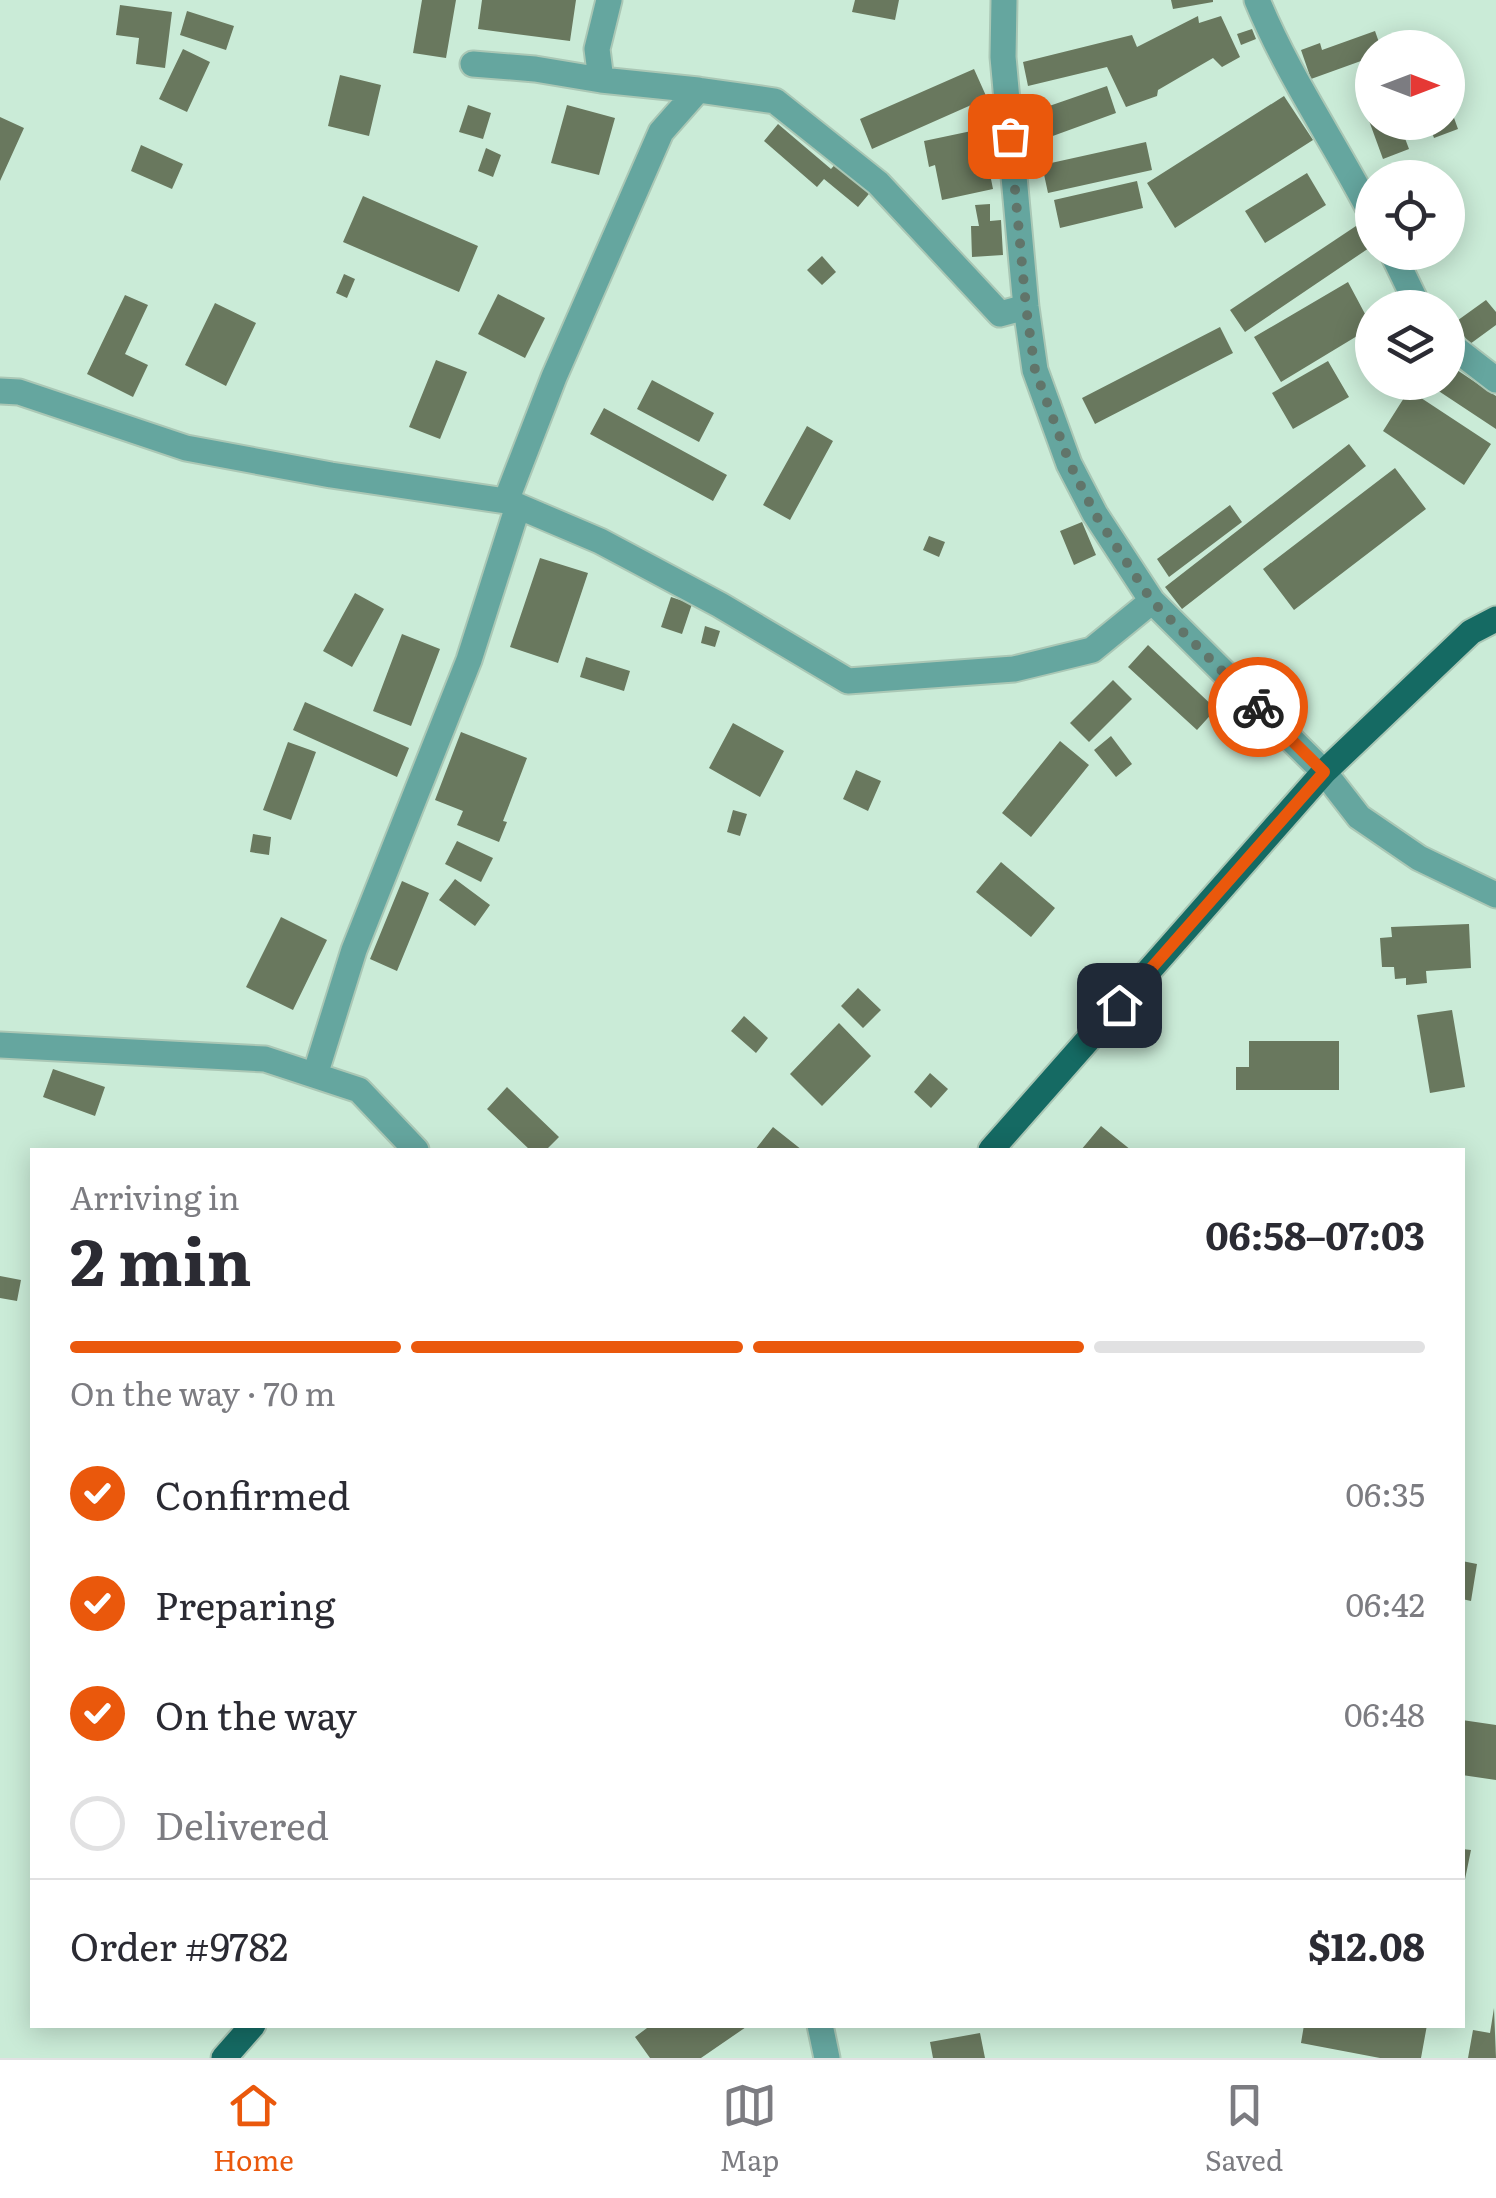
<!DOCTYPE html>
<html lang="en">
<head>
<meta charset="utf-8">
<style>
	:root { --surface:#fff; --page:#f2f2f3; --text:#2b2b33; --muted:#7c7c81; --line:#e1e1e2; --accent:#ea580c }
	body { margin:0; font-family:Literata,serif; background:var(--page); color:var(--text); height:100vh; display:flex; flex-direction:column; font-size:38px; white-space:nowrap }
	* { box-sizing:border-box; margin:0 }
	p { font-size:32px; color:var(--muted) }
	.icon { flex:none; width:55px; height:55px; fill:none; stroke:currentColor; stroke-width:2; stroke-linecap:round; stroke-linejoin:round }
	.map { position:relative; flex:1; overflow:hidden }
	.details { position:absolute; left:30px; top:1148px; width:1435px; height:880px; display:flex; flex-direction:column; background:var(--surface); border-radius:0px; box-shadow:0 5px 25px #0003 }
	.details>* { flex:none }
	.needle { width:65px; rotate:90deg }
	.buttons { position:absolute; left:1355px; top:30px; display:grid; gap:20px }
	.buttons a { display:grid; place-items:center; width:110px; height:110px; border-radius:50%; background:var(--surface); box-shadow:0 5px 25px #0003; font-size:50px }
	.pin { position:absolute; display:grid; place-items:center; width:85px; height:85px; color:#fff; margin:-42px; border-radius:20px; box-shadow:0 5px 15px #0006 }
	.courier { position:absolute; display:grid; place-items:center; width:100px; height:100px; margin:-50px; border:8px solid #ea580c; border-radius:50%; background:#fff; color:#222; box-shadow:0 2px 12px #0007 }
	.head em { font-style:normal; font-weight:700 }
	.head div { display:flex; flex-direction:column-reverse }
	.head { display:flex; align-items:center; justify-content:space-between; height:170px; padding:0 40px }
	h1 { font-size:65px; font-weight:700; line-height:75px }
	.bar { display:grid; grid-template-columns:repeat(4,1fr); gap:15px 10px; align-content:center; height:120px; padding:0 40px }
	.bar i { height:12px; border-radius:8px; background:var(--line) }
	.bar .on { background:var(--accent) }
	.bar p { grid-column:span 4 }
	.line { display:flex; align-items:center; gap:25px; padding:0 40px; border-top:2px solid var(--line) }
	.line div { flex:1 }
	ol { padding:0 40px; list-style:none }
	li { display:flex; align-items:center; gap:30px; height:110px }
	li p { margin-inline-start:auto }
	li .icon { padding:10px; border-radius:50%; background:var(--accent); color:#fff; stroke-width:4 }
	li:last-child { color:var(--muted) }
	li i { width:55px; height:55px; border:5px solid var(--line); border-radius:50% }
	.tab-bar { display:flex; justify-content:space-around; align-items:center; height:140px; border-top:2px solid var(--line); background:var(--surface); font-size:28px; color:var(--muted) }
	.tab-bar a { display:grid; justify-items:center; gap:5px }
	.tab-bar .on { color:var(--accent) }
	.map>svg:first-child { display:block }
</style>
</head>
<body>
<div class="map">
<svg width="1496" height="2058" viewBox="0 0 1496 2058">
	<rect width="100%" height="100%" fill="#caebd7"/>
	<path fill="#69785e" d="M422,0H456L446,58L413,53Z
		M482,0H576L570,41L478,29Z
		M855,0H899L895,20L852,12Z
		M1171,0H1213V2L1173,9Z
		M120,5L172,12L165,68L136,64L139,38L116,35Z
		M187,11L234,26L226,50L180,35Z
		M1198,16L1199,23L1221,16L1240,57L1222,67L1213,58L1158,90L1157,96L1126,107L1107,67L1028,86L1023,62L1132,35L1137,47Z
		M1252,29L1256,39L1241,45L1237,34Z
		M1375,31L1381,48H1372V57L1311,79L1301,50L1320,43L1322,50Z
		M183,49L210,62L187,112L159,99Z
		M974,69L987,98L872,149L860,119Z
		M340,75L381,85L369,136L328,126Z
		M1107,86L1116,113L1039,141L1029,113Z
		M1284,96L1313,140L1175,228L1147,183Z
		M1448,101L1458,129L1434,138L1429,124L1403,133L1409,149L1383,159L1368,118L1372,116V122H1448Z
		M468,105L491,113L483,139L459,132Z
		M567,105L615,118L599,175L551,163Z
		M0,117L24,128L0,181Z
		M778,124L831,169L839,160L873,189L858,207L824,179L817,187L764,141Z
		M981,129L993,189L942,200L935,165L929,167L924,141Z
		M1146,142L1152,170L1048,193L1042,165Z
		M141,145L183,164L172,189L131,171Z
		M486,148L501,155L493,177L478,171Z
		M1307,173L1326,205L1265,243L1245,211Z
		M1137,181L1143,208L1060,228L1054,200Z
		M363,196L478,246L459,292L343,242Z
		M990,204V221L1001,220L1003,255L972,257L971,226H979L975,205Z
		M1368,218L1372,225V246L1245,332L1230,310Z
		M822,256L836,272L822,285L807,270Z
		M344,274L355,279L347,298L336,293Z
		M1348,282L1372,327L1281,382L1254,337Z
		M498,294L545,318L525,358L478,334Z
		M125,295L148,305L125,354L148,365L133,397L87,374Z
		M1486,300L1496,312V325L1470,344L1454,323Z
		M215,303L256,323L226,386L185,365Z
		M1220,327L1233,353L1095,424L1082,398Z
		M436,360L467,372L440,439L409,427Z
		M1328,361L1349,397L1293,429L1272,393Z
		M1448,364L1496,396V429L1425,382H1448Z
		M652,380L714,413L699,442L637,409Z
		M1409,390L1491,444L1464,485L1383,431Z
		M604,408L727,475L713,501L590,434Z
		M807,426L833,441L790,520L763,505Z
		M1349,444L1366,466L1182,609L1165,587Z
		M1395,468L1426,509L1294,610L1263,569Z
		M1230,505L1242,522L1169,577L1157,559Z
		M1082,522L1096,555L1074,565L1060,531Z
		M929,536L945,542L939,557L923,550Z
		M540,558L588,573L558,663L510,647Z
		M355,593L384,609L352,667L323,651Z
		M671,597L692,604L682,634L661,627Z
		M705,626L720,631L715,647L701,643Z
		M402,634L440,649L411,726L373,711Z
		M1148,645L1216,709L1197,730L1128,667Z
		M586,657L630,671L624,691L580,677Z
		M1113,680L1132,699L1089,742L1070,723Z
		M305,702L409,748L397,777L293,730Z
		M733,723L784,751L760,797L709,768Z
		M461,732L527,758L503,821L507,822L499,842L457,825L463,811L435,800Z
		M1111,736L1132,764L1116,777L1094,750Z
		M1060,741L1089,765L1031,837L1002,813Z
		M288,742L316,752L291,820L263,810Z
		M856,770L881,781L868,811L843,799Z
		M733,810L747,814L740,836L727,832Z
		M253,834L271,837L269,855L250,852Z
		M457,841L493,858L481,882L445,864Z
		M1001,862L1055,908L1031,937L976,892Z
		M455,879L490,905L475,926L439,900Z
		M402,881L429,893L397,971L370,959Z
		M281,917L327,940L293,1010L246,987Z
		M1469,924L1471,968L1426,971L1427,983L1406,985V978L1395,979L1394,967H1382L1380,938L1392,937L1391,927Z
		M858,988L881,1010L863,1028L841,1006Z
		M1452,1010L1465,1087L1430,1093L1417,1015Z
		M744,1016L768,1038L756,1053L731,1031Z
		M839,1023L871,1056L822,1106L790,1074Z
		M1249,1041H1339V1090H1236V1067H1249Z
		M53,1069L105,1087L95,1116L43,1097Z
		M930,1073L948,1089L931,1108L914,1092Z
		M507,1087L559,1137L546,1150H530L487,1109Z
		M1101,1126L1131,1150H1081Z
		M773,1127L802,1150H755Z
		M0,1276L21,1280L17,1301L0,1298Z
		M1462,1561L1477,1564L1471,1601L1462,1599Z
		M1462,1720L1496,1725V1780L1462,1775Z
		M1462,1849L1471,1850L1464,1884H1462Z
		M1494,2008L1496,2058H1468L1473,2030L1490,2033Z
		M651,2025H749L701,2058H650L635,2037Z
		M1304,2025H1427L1421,2058H1380L1301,2043Z
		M980,2033L985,2058H933L930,2042Z"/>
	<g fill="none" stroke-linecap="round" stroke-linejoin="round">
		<g stroke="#aac7b5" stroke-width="29">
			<path id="minor" d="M609,0L597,49L601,80L698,90
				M1004,0L1003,57L1026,307L1035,370L1069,464L1095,514L1152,601L1324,772L1359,817L1419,858L1496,895
				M1257,0C1288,76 1335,143 1372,215
				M473,64L535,69L601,80
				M1392,252L1419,308
				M1026,307L1000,314L878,183L775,101L698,90L661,132L554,377L506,501L600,541L720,605L848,681L1014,669L1092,650L1152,601
				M1448,343L1496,380
				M0,391L19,392L186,448L331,475L506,501
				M0,1045L265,1059L359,1090L416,1150
				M315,1075L354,950L469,660L518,506
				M820,2025L827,2058"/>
		</g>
		<g stroke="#aac7b5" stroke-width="29">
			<path id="major" d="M991,1150L1324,772L1471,632L1496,619
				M224,2058L253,2025"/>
		</g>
		<use href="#minor" stroke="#65a69f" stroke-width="25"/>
		<use href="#major" stroke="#156a63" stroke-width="25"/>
	</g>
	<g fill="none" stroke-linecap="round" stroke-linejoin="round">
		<path stroke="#61756a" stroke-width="10" stroke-dasharray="0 18" d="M1010,136L1026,307L1035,370L1070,464L1095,514L1152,601L1258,707"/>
		<path stroke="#ea580c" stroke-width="12" d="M1119,1005L1324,772L1258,707"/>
	</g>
</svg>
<div class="buttons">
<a><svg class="needle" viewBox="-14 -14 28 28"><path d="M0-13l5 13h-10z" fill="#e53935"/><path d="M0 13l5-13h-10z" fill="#7c7c81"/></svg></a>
<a><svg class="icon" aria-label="locate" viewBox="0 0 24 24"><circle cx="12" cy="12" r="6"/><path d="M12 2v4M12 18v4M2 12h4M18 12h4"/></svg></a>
<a><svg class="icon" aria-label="layers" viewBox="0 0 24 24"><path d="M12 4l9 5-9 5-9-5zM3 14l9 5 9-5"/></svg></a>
</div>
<div class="pin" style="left:1010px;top:136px;background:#ea580c"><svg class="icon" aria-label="bag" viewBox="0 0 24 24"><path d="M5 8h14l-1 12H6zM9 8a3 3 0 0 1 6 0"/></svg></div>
<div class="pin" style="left:1119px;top:1005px;background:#1f2937"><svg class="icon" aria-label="home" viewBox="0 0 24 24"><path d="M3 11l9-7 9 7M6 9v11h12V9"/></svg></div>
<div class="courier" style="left:1258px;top:707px"><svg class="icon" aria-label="bike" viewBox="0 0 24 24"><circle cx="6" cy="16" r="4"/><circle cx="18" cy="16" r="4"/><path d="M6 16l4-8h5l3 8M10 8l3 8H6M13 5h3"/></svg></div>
<section class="details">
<div class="head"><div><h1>2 min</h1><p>Arriving in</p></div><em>06:58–07:03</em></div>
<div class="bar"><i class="on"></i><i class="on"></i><i class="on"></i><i></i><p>On the way · 70 m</p></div>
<ol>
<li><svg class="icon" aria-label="check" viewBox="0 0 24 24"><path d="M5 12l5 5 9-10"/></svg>Confirmed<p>06:35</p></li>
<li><svg class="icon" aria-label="check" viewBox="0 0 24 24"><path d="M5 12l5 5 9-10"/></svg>Preparing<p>06:42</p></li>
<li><svg class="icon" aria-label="check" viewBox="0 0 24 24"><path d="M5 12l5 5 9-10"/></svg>On the way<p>06:48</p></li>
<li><i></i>Delivered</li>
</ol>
<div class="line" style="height:130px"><div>Order #9782</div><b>$12.08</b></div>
</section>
</div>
<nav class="tab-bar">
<a class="on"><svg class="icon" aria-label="home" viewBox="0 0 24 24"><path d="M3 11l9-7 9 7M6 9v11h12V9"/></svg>Home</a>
<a><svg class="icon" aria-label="map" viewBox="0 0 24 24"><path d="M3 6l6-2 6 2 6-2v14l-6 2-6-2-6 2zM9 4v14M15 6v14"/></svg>Map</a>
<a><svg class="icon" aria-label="saved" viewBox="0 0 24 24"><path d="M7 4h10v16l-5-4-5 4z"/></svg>Saved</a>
</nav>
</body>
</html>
